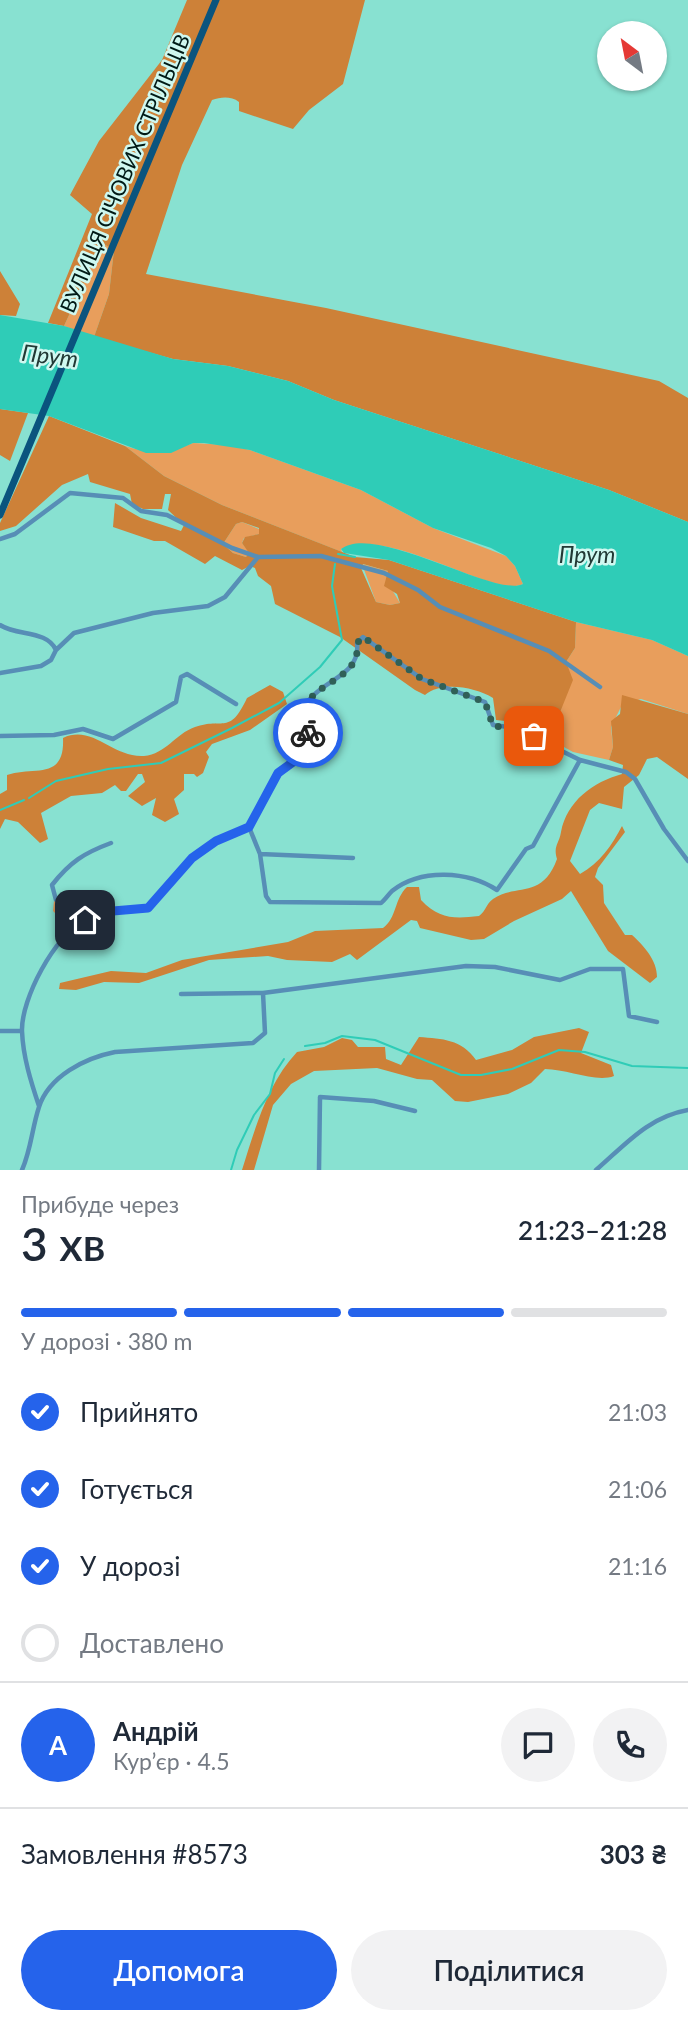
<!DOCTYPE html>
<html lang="uk">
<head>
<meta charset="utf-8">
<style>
	:root { --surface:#fff; --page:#f2f2f3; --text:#1f2937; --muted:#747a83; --line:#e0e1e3; --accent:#2563eb }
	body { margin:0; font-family:Lato,sans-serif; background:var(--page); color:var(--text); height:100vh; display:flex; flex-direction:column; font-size:26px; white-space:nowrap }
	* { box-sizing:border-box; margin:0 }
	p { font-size:23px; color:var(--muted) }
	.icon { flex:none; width:38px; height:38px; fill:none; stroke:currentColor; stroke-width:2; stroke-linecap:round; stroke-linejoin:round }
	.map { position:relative; height:1170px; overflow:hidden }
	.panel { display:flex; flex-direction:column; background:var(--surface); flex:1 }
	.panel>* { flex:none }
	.needle { width:46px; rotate:328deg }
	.buttons { position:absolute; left:597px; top:21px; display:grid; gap:14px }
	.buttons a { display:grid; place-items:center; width:70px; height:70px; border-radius:50%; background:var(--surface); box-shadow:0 2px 5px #0004; font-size:35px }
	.pin { position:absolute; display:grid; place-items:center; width:60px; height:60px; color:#fff; margin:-30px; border-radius:14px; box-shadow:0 4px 10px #0006 }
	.courier { position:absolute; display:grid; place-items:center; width:70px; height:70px; margin:-35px; border:5px solid #2563eb; border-radius:50%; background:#fff; color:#222; box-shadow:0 2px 9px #0007 }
	.summary em { font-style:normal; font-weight:600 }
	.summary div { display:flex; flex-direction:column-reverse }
	.summary { display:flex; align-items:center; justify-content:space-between; height:119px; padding:0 21px }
	h1 { font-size:46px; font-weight:600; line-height:52px }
	.bar { display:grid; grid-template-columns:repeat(4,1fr); gap:10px 7px; align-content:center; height:84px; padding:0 21px }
	.bar i { height:9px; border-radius:5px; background:var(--line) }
	.bar .selected { background:var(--accent) }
	.bar p { grid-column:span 4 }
	.line { display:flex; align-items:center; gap:18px; padding:0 21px; border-top:2px solid var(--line) }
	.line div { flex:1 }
	.round { display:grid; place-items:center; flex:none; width:74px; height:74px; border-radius:37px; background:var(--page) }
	ol { padding:0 21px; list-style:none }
	li { display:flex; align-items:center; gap:21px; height:77px }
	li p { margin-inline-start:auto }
	li .icon { padding:7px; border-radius:50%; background:var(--accent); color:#fff; stroke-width:4 }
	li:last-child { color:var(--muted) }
	li i { width:38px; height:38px; border:4px solid var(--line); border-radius:50% }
	.action { display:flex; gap:14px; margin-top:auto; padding:14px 21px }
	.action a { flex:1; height:80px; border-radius:42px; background:var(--accent); color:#fff; font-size:28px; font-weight:600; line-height:80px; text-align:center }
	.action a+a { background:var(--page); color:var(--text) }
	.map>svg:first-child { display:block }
</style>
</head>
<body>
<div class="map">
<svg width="688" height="1170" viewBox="0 0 688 1170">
	<rect width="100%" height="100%" fill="#88e1d1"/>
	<path fill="#e89e5c" d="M102,243L114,250L109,294L94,337L64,326Z
		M193,443L227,445L250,450L361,490L433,528L506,556L515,566L523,584C493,599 390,525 341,549L342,552L222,505L164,476L125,446C151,454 168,454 193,443Z
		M242,522L259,529V534L244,538L242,543L250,553L246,557L233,553L223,544L236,524Z
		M362,564L388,571L391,588L400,603L390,605L376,602Z
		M576,622L652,640L688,656V714L641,699L622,705L611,727L613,747L609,760L573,752L546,737L552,732L566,662L575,648Z
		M54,901L91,910V914L69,927L53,911Z"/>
	<path fill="#cd8138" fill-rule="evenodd" d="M187,0H365L343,84L309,110L293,129L239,111V102C231,96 221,97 212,100L182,165L146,274L326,308L659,381L688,398V522L609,490L334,400L288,381L228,366L173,359L94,337L109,294L114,250L102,243L64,326L48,323L92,214L70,195L99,141L162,60Z
		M0,271L20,304L16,316L0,315Z
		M0,409L28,413L10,461L0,455Z
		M49,416L125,446L164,476L222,505L355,557L389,560L576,622L575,648L566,662L573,680L552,732L546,737L516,722L496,720L493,698C475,687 441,681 425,695L415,690L340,637L275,604L271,586L258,576L255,568L250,566L242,570L215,556L205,564L165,541H154L113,527L115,503L141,518L181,531L184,525L168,510L171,494H165L162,509H143L132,504L130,494L90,482L88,474L62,485L16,526L0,531V523ZM242,522L259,528V534L245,537L242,543L249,553L246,557L233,553L223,544L236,524ZM363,564L388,571L384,586L397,594L400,603L390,605L376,602L361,568Z
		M270,685L283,692L287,704L250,730L212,744L206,752L209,757L203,773L197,777L194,774H184V790L174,799L179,814L165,822L152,815L156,798L142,806L128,796L145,782L142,774H138L126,791H121L115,785L102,793L71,796L41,813L48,839L40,843L18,822L5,819L0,829V794L7,790V775C34,766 65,781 63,738C93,724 112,758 144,756C166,754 175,734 195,727C224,717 229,736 247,698Z
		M622,695L688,714V779L657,757L647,759L639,775L624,787L622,809L599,803L590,810L570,861L580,874C600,863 612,845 622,826L625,832L598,868L595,877L603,885L604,903L625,935H632C644,946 657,960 657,977L650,983L608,951L571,891L562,899L514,921L484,939L471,940L420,928L417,921L411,920L357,960L350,954L332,962L287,960L268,956L209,960L139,983L104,982L76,990L59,989L60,983L111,971L146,973L182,960L288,942L315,931L383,928C397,918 394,899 407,887H419L421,900C439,919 454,919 479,916C486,911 486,904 493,899C516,883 542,900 557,859C553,846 559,844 561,832C567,801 593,782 622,774L623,765L609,760L613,747L611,721L620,714Z
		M579,1028L589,1032L581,1053L611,1065L614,1076C596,1083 567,1069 545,1069L531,1083L508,1094L468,1102L455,1101L432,1080L417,1079L377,1068L314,1071L291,1084L273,1105L254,1170H242C255,1129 267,1084 297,1052L324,1047L342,1038L352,1040L358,1047H385L386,1059L401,1065L419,1037C443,1039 461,1039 476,1060L512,1050L534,1037Z"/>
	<path fill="#2fccb7" d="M0,315L64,326L173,359L228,366L288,381L334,400L609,490L688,522V656L652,640L576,622L389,560L344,553L341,549C375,522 496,598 523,584L515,566L506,556L491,548L433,528L361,490L250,450L204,443H193L171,453H146L49,416L0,409Z"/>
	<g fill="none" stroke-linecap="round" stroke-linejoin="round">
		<path stroke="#2fccb7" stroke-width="2" d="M338,554L355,557
			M29,798L56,781L108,769L161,763L232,728L279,703L320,667L342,640L332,586L335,564
			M0,810L24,800
			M305,1046L325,1043L342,1036L375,1040L461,1075H481L512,1069L559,1050L585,1052L632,1066L688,1068
			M231,1170L237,1150L254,1115L270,1094L275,1073L284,1059"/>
		<path stroke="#578eb6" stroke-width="4.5" d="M0,539L15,534L70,493L123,498L141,511L167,515L232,548L258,557L321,556L384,573L418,590L440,607L549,651L600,687
			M0,625C17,636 47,630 56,650
			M0,673L41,666L51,660L56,650L74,633L153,613L208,606L225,597L258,557
			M0,736L54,735L83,729L113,739L176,702L181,677L187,674L236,704
			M249,827L260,854L353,858
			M111,843C84,853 70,862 52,885L56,900L112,911
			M260,854L266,896L270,902L381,903C385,900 388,895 392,891C421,868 468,871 497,890L526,849L533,846L580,760
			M181,994L263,993L466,966L495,967L560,980L590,969H623L629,1016L657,1022
			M0,1031H22
			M39,1106C31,1082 23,1057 22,1031C21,999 55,935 84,921C105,910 126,913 147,908L192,858L216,841L249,827L278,773L299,760L308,746L310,699C326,679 361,674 357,643L363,637L422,679L485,702L493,725L515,728L580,760L626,772L635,779L664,829L688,861
			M22,1170C31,1150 32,1128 39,1107C49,1076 85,1058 115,1052L253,1043L265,1033L263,993
			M319,1170L320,1097L374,1101L415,1111
			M596,1170C625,1145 648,1117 688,1110"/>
		<path stroke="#0a547e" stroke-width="7" d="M0,515L216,0"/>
	</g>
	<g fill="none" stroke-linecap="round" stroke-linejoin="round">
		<path stroke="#306057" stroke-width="7" stroke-dasharray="0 12.6" d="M308,733L310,699C326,680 361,674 357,643L363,637L422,679L485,702L493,726L515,728L534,736"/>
		<path stroke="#2563eb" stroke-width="9" d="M85,920L113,911L148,908L192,858L216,841L249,827L278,773L304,754L308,733"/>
	</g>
	<g text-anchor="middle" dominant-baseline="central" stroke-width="5" stroke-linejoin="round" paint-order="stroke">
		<g font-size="21" fill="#001a16" stroke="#cff8f0">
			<text transform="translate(124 173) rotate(-67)">ВУЛИЦЯ СІЧОВИХ СТРІЛЬЦІВ</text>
		</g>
		<g font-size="23" font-style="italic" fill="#213935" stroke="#cff8f0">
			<text transform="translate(50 355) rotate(7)">Прут</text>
			<text x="587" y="554">Прут</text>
		</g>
	</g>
</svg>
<div class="buttons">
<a><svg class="needle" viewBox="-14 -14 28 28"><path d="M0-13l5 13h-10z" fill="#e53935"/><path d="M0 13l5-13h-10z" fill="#747a83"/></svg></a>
</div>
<div class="pin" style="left:534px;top:736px;background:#ea580c"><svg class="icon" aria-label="bag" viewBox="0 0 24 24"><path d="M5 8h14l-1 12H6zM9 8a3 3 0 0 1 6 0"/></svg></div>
<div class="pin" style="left:85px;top:920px;background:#1f2937"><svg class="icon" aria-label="home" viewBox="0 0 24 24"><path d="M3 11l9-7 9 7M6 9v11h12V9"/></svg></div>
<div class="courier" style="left:308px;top:733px"><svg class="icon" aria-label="bike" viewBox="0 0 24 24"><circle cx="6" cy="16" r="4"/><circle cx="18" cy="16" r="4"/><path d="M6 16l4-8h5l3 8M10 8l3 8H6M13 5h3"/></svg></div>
</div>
<section class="panel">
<div class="summary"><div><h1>3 хв</h1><p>Прибуде через</p></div><em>21:23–21:28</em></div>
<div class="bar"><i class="selected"></i><i class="selected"></i><i class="selected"></i><i></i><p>У дорозі · 380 m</p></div>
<ol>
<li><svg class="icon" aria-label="check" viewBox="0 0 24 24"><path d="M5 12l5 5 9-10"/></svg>Прийнято<p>21:03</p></li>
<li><svg class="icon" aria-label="check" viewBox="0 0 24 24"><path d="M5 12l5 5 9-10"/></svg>Готується<p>21:06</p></li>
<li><svg class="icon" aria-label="check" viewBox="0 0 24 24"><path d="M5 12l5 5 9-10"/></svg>У дорозі<p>21:16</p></li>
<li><i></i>Доставлено</li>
</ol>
<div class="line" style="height:126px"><b class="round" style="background:var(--accent);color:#fff">А</b><div><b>Андрій</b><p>Кур’єр · 4.5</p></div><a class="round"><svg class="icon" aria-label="chat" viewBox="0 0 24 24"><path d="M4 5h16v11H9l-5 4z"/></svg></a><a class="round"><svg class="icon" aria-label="phone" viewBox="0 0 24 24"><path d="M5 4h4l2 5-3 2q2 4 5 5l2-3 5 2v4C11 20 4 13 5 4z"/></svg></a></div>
<div class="line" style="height:91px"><div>Замовлення #8573</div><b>303 ₴</b></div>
<div class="action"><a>Допомога</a><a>Поділитися</a></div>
</section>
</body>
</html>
